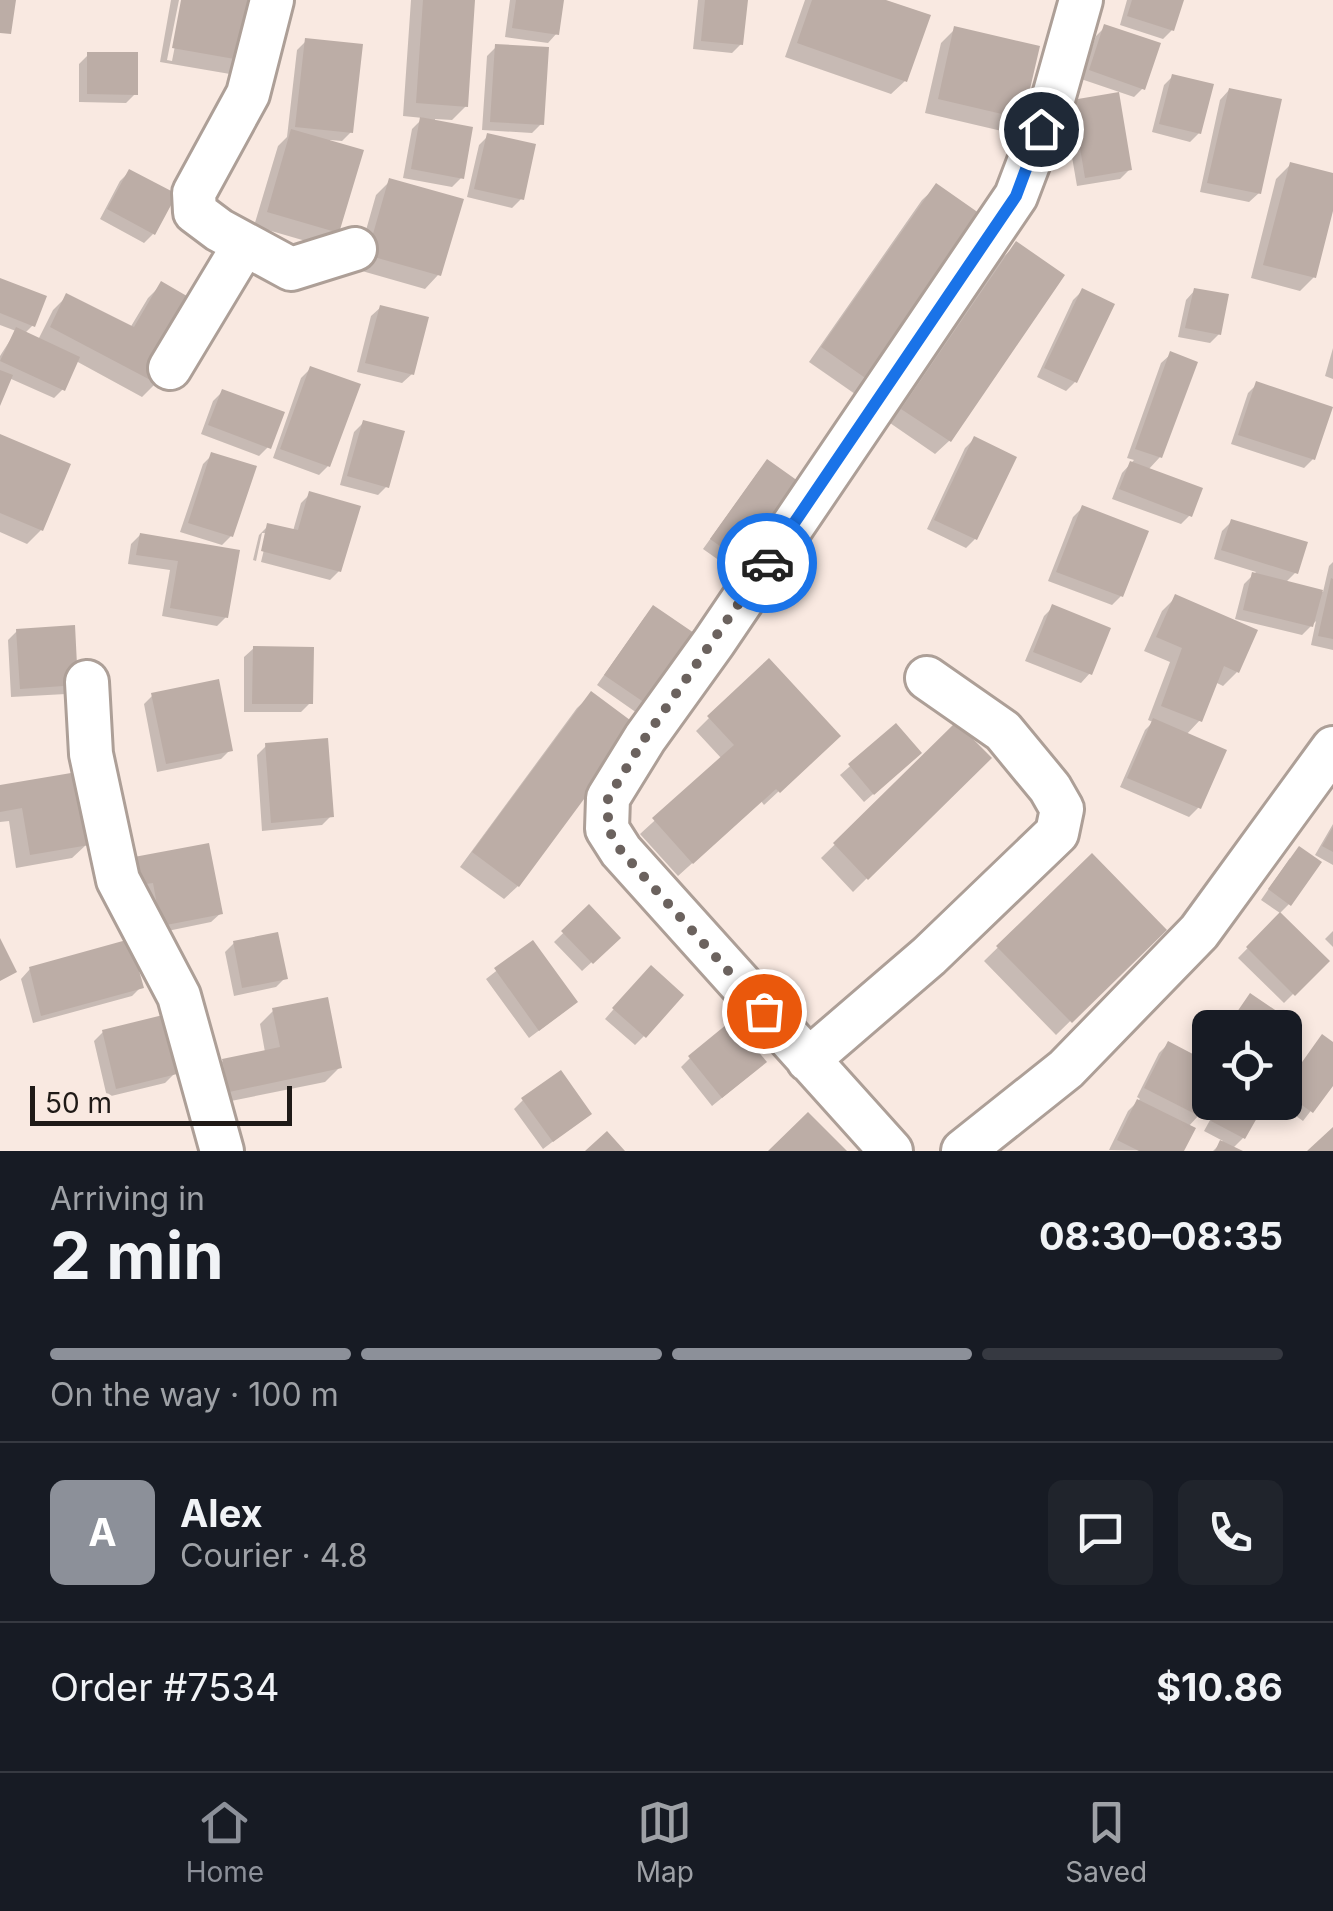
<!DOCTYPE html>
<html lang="en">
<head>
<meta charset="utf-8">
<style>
	:root { --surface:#171b24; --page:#20242c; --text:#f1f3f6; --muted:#9ea1a6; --line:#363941; --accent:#8c9099 }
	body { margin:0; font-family:Inter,sans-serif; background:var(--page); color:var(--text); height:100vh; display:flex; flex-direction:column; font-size:38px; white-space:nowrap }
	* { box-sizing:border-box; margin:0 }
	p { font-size:32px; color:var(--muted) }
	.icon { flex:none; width:55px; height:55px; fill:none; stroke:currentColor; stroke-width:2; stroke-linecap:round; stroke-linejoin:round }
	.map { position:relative; height:1151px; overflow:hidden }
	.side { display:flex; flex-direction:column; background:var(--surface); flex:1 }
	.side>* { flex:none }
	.fabs { position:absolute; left:1192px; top:1010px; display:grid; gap:20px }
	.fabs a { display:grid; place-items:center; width:110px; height:110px; border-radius:15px; background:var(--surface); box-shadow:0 5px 15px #0003; font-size:50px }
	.scale { position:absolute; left:30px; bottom:25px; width:262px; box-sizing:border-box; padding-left:10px; border:5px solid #1f1a17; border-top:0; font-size:28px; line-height:35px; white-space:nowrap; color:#1f1a17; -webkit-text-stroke:8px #f9e9e1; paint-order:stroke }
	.pin { position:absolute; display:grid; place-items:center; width:85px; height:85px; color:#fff; margin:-42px; border:5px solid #fff; border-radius:50%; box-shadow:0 2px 10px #0007 }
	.courier { position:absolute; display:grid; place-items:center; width:100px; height:100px; margin:-50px; border:8px solid #1a73e8; border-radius:50%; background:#fff; color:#222; box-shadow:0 2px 12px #0007 }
	.head em { font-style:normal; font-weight:700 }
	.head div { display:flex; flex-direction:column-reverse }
	.head { display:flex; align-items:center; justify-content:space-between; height:170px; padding:0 50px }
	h1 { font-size:65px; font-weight:700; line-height:75px }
	.bar { display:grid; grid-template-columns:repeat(4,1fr); gap:15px 10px; align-content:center; height:120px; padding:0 50px }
	.bar i { height:12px; border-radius:8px; background:var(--line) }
	.bar .active { background:var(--accent) }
	.bar p { grid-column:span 4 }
	.line { display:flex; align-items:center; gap:25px; padding:0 50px; border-top:2px solid var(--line) }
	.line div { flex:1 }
	.round { display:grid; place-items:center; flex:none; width:105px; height:105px; border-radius:15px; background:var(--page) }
	.tab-bar { display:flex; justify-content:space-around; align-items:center; height:140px; border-top:2px solid var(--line); background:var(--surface); font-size:28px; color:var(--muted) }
	.tab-bar a { display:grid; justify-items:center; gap:5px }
	.tab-bar .active { color:var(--accent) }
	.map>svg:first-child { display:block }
</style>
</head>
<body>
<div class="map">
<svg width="1333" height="1151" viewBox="0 0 1333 1151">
	<rect width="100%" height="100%" fill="#f9e9e1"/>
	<path fill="#0003" d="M171,0H179L167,60L172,61L184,0L244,60L230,74L160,62Z
		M411,0H473L466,106L452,120L435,119V122L461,178L452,187L403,178L412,129L423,118L403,116Z
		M510,0H562L557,33L548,43L505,37Z
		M698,0H745L741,44L732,53L693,49Z
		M805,0H878L905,81L891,94L785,57Z
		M1127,0H1181L1172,30L1163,39L1120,25Z
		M1105,27L1143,88L1134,97L1081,79L1096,36Z
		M955,29L1020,118L1006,132L925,113L941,43Z
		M306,41L351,132L342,141L330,140L337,232L323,246L254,226L278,146L287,137L297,50Z
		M496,47L541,124L532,133L482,130L487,56Z
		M88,55L135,94L126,103L79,102V64Z
		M1173,76L1199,133L1190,142L1152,132L1164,85Z
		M1229,90L1259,193L1249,202L1200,192L1220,100Z
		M1074,102L1129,170L1120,179L1077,186L1064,111Z
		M488,136L521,199L512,208L467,197L479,145Z
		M1290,165L1333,175V200L1314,277L1300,291L1251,278L1276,179Z
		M129,172L153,234L144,243L100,219L120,181Z
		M390,181L438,275L425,289L355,269L376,195Z
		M936,187L869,381L855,394L809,362L922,200Z
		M1016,245L1062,276L949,441L935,454L890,423L1002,258Z
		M0,281L33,325L24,334L38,340L53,310L67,296L130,328L148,298L162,284L156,383L142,397L76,361L63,389L54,398L9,378L0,400V356L16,331L0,325Z
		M1195,290L1219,334L1210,343L1178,337L1186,300Z
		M1082,291L1075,382L1066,391L1037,377L1073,300Z
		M381,307L412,374L402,383L357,372L371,316Z
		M1333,348V379L1325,376Z
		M1171,354L1160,457L1148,470L1190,515L1181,524L1112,499L1122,473L1134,460L1127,458L1161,363Z
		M310,369L328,466L319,475L273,458L301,378Z
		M1257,384L1313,459L1304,468L1231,444L1248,393Z
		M222,392L268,447L259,456L201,434L213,401Z
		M364,422L387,486L378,495L340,485L354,432Z
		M0,437L41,530L27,544L0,532Z
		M974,439L975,539L966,548L927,529L965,448Z
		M212,455L231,536L222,545L180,532L203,464Z
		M759,471L802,487L737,573L703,549Z
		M310,494L339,571L330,580L261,562L268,533H262L256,561L253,560L259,535L268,526L293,531L301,503Z
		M1082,508L1121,596L1112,605L1048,581L1073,517Z
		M1231,522L1296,572L1285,583L1323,592L1329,566L1333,562V650L1311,645L1316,621L1302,635L1235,619L1244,584L1256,572L1214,559L1222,531Z
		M140,535L237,552L226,617L217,626L162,616L170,570L128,564L131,544Z
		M1176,597L1237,672L1223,686L1215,682L1200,720L1186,735L1198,808L1189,817L1120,787L1145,730L1153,722L1148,720L1170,662L1144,651L1162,611Z
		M1053,607L1090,673L1081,683L1025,661L1044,616Z
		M645,617L694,636L637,713L597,685Z
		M17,631L75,684L66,694L11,697L8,640Z
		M254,648L310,703L301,712H244V657Z
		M153,695L230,750L221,759L157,772L144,704Z
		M591,695L518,886L504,899L460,867L577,708Z
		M709,718L824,749L764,805L761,801L678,876L640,834L722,759L696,731Z
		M896,726L910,762L864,802L840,775Z
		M956,726L988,758L853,892L821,858Z
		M266,746L331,816L322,825L262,831L257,755Z
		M0,788L86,845L72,858L16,868L9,821L0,822Z
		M1333,824V865L1315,855Z
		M1091,856L1163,930L1056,1035L984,961Z
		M1290,858L1289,904L1280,913L1261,900Z
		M120,862L221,913L211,922L153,934Z
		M589,908L618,938L582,971L554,942Z
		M1280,915L1326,961L1284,1003L1238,958Z
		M1333,931V947L1325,939Z
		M234,943L285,978L276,987L234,996L225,952Z
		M532,943L565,1011L529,1038L486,979Z
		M30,969L141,987L132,996L33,1023L21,979Z
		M642,977L644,1036L635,1045L605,1019Z
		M274,1010L339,1068L325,1082L216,1104L209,1075L223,1061L265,1052L260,1024Z
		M103,1032L174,1074L165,1083L107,1097L94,1041Z
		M1168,1044L1210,1065V1094L1199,1115L1188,1127L1181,1151L1109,1150L1128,1111L1140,1099L1137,1097L1159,1053Z
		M1333,1045V1082L1303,1121L1277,1102H1285V1086Z
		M690,1058L755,1071L712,1106L681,1067Z
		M523,1100L589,1114L543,1149L514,1109Z
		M1220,1102H1263L1243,1138L1232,1149L1237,1151H1213L1223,1141L1204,1131Z"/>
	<path fill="#bcada6" d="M0,0H16L11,34L0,33Z
		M181,0H257L246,61L172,48Z
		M423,0H475L468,107L416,103Z
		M516,0H564L559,35L512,28Z
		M705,0H748L743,45L701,41Z
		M812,0H886L931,15L907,82L797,43Z
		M1132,0H1184L1174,31L1127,16Z
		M1104,24L1161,43L1145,90L1089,70Z
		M954,26L1040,46L1023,119L938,99Z
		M305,38L363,44L353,133L295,127Z
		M495,44L549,47L544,125L490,122Z
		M87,52H138V95L87,94Z
		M1172,74L1214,84L1201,134L1159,124Z
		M1229,88L1282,99L1261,194L1207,183Z
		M1119,92L1132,170L1085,178L1072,100Z
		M420,117L473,127L464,179L411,169Z
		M291,129L364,150L339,233L267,212Z
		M487,133L536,144L524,200L474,189Z
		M1290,162L1333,173V211L1316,278L1263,265Z
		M129,169L177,194L155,235L107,209Z
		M389,178L464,199L441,276L367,255Z
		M936,183L986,218L871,382L821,347Z
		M1016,241L1065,275L951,442L901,409Z
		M0,278L47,296L35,327L0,313Z
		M161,281L204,306L158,384L50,327L66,293L134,327Z
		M1082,288L1115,304L1077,383L1044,368Z
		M1194,288L1229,294L1221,335L1185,328Z
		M380,305L429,317L414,375L365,363Z
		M16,327L80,357L65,391L0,361Z
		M1170,351L1198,362L1162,458L1135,449Z
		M310,366L361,384L330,467L280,449Z
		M0,370L13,375L0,406Z
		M1256,381L1333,407L1315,460L1238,435Z
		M222,389L285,412L271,449L208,425Z
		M363,420L405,431L389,488L347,476Z
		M0,434L71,464L43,531L0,513Z
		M974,436L1017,457L977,540L934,520Z
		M211,452L257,466L233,537L188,523Z
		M767,459L805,486L748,566L710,539Z
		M1130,461L1203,488L1192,517L1119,489Z
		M309,491L361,506L341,572L261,551L267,523L298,530Z
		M1082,505L1149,531L1123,597L1056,572Z
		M1231,519L1308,542L1298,574L1221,550Z
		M140,533L240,550L228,618L170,608L178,561L136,555Z
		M1252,572L1323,590L1313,627L1243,610Z
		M1331,578L1333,579V639L1318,636Z
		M1175,594L1258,630L1239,673L1224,666L1202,722L1161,706L1182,648L1156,637Z
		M1052,604L1111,628L1092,675L1033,652Z
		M653,605L697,635L648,705L604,675Z
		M75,625L78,685L20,689L16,629Z
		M253,646L314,647L313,704H252Z
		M769,658L841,736L780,793L776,789L693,864L652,818L734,745L707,716Z
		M219,679L233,751L166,764L151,693Z
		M591,691L638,726L519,887L472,852Z
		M1153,718L1227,750L1201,809L1127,778Z
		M956,722L992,758L868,880L833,843Z
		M896,723L922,753L874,795L848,764Z
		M328,738L334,817L271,823L265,743Z
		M77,772L89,845L30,855L22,808L0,812V785Z
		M1333,827V852L1322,846Z
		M209,843L223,914L161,926L153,883L122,887L118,860Z
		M1299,846L1322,862L1291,906L1268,889Z
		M1092,853L1167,930L1072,1023L996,946Z
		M589,904L621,938L593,964L561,931Z
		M1280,912L1330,961L1295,996L1246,947Z
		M278,932L288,979L242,988L233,941Z
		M0,938L17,972L0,981Z
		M130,939L144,988L41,1016L29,967Z
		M533,940L578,1002L539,1031L494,968Z
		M651,965L684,995L646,1038L612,1008Z
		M1250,993L1284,1016L1277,1028H1226Z
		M328,997L342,1068L229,1092L222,1059L280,1047L272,1008Z
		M163,1015L177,1074L116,1089L102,1030Z
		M732,1020L767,1062L722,1098L688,1056Z
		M1322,1034L1333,1042V1086L1313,1113L1285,1093V1086Z
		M1168,1041L1210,1063V1100L1201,1117L1144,1088Z
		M561,1070L592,1114L553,1142L521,1098Z
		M1137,1099L1196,1128L1184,1151H1139L1117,1140Z
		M1221,1102H1266L1245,1139L1211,1121Z
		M808,1112L847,1151H768Z
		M1333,1127V1151H1307Z
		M607,1131L625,1151H585Z
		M1220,1140L1243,1151H1215Z"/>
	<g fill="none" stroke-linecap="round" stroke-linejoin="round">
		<g stroke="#ad9f97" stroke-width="48">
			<path id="minor" d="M272,0L248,94L194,193L195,212L219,230L291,269L355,249
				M170,368L244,245
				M87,682L91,754L118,880L179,996L222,1151
				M808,1060L929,956L1057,833L1062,809L1050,788L1003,731L927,678
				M891,1151L621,851L607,829L608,798L645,738L714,642L1016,196L1054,96L1081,0
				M963,1151L1066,1069L1199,932L1333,748"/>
		</g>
		<use href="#minor" stroke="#fff" stroke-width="42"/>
	</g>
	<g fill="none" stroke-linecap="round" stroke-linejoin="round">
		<path stroke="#6b625e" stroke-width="10" stroke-dasharray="0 18" d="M764,1011L621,851L608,829V798L645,738L767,563"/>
		<path stroke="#1a73e8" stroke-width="12" d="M767,563L1016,196L1041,129"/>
	</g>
</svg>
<div class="fabs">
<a><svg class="icon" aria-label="locate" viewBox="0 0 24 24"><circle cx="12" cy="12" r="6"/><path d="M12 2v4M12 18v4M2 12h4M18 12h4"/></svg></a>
</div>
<div class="scale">50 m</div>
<div class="pin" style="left:764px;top:1011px;background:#ea580c"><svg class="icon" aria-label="bag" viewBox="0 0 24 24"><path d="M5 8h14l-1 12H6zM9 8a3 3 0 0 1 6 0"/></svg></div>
<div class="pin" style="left:1041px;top:129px;background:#1f2937"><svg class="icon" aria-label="home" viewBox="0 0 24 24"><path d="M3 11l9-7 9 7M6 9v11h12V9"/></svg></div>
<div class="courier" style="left:767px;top:563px"><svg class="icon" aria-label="car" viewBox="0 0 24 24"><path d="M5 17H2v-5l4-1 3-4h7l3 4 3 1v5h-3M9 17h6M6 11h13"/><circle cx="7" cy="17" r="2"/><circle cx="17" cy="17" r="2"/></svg></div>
</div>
<section class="side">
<div class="head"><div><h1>2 min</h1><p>Arriving in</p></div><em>08:30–08:35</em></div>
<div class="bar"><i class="active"></i><i class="active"></i><i class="active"></i><i></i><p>On the way · 100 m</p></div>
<div class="line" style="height:180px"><b class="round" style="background:var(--accent);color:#fff">A</b><div><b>Alex</b><p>Courier · 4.8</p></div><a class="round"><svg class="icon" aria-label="chat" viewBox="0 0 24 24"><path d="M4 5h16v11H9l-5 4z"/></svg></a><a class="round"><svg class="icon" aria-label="phone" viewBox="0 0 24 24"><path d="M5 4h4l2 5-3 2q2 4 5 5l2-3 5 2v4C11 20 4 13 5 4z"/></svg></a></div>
<div class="line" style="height:130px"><div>Order #7534</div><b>$10.86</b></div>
</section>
<nav class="tab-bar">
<a class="active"><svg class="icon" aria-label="home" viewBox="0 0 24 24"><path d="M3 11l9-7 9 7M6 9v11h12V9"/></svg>Home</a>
<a><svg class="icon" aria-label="map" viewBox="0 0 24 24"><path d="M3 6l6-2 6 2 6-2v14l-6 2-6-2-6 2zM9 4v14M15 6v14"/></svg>Map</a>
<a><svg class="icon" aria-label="saved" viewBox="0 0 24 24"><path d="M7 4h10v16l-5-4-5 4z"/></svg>Saved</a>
</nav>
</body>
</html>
